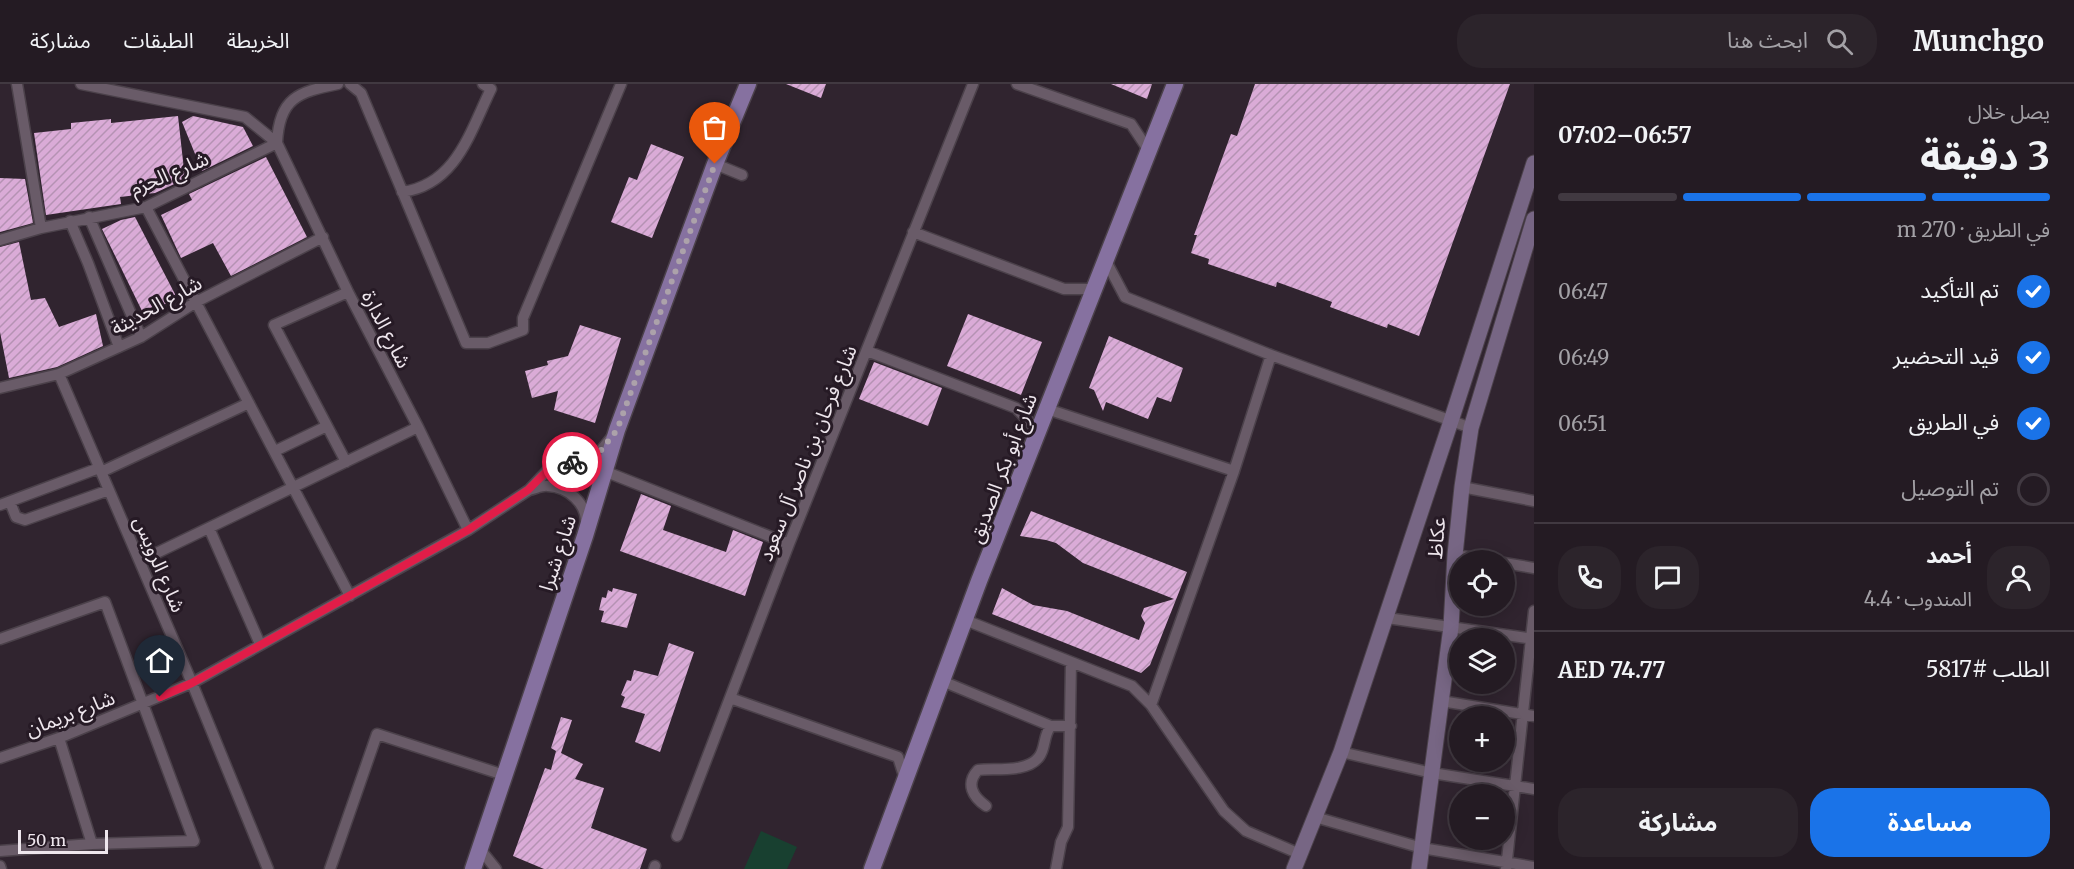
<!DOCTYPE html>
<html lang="ar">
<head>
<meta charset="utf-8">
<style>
	:root { --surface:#241b23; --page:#2c242b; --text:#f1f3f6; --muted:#a3a1a6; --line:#413941; --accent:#1a73e8 }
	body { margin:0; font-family:Merriweather,"Noto Sans Arabic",serif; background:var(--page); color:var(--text); direction:rtl; height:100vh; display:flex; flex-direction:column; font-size:22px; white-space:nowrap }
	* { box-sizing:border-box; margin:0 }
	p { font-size:20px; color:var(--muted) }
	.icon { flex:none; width:33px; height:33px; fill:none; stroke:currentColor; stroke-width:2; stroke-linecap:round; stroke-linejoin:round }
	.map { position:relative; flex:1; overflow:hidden; direction:ltr }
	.details { display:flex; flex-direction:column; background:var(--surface); width:540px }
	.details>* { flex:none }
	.buttons { position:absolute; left:1449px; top:466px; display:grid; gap:12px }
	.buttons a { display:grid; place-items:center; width:66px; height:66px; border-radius:50%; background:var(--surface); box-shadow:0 3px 15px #0003,0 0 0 2px var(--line); font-size:30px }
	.scale { position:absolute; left:18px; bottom:15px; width:90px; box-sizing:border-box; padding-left:6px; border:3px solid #eee6ed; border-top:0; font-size:16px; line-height:21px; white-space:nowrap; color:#eee6ed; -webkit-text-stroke:4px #261a25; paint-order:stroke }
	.pin { position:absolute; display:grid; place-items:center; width:51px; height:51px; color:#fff; margin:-62px -26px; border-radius:50% 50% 50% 0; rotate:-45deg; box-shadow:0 0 6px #0007 }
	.pin .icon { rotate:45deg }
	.courier { position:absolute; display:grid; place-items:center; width:60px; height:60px; margin:-30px; border:4px solid #e11d48; border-radius:50%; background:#fff; color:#222; box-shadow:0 2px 8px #0007 }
	.headline em { font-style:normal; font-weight:700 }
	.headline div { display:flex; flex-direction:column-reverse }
	.headline { display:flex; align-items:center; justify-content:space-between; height:102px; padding:0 24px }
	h1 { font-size:39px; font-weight:700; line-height:45px }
	.bar { display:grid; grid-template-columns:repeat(4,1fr); gap:9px 6px; align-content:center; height:72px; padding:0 24px }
	.bar i { height:8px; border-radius:4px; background:var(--line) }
	.bar .on { background:var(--accent) }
	.bar p { grid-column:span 4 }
	.line { display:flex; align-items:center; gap:15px; padding:0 24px; border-top:2px solid var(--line) }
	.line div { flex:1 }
	.round { display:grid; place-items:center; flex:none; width:63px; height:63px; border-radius:24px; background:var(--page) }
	ol { padding:0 24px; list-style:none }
	li { display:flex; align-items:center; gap:18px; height:66px }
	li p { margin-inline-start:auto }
	li .icon { padding:6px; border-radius:50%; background:var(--accent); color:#fff; stroke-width:4 }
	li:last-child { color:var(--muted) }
	li i { width:33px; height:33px; border:3px solid var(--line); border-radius:50% }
	.cta { display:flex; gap:12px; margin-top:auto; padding:12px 24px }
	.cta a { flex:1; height:69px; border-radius:24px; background:var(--accent); color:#fff; font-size:24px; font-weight:700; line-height:69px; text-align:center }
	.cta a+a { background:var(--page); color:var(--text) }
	header { display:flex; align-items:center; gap:36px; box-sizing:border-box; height:84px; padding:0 30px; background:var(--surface); border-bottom:2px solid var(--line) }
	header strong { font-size:28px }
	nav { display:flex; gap:33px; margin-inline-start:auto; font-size:21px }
	.search { width:420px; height:54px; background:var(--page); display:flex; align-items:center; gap:15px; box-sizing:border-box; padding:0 21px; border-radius:24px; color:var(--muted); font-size:22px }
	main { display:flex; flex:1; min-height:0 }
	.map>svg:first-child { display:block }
</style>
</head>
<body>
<header>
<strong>Munchgo</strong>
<div class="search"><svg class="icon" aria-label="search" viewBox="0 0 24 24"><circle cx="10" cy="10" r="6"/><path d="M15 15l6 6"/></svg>ابحث هنا</div>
<nav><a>الخريطة</a><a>الطبقات</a><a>مشاركة</a></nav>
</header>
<main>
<section class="details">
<div class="headline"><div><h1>3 دقيقة</h1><p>يصل خلال</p></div><em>06:57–07:02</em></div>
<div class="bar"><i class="on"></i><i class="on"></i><i class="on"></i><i></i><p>في الطريق · 270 m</p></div>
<ol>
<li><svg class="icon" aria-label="check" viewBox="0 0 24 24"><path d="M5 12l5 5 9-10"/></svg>تم التأكيد<p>06:47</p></li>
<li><svg class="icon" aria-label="check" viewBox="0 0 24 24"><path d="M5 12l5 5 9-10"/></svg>قيد التحضير<p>06:49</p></li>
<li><svg class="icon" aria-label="check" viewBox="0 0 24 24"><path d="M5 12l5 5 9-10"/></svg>في الطريق<p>06:51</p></li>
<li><i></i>تم التوصيل</li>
</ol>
<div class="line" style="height:108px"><a class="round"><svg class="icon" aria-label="person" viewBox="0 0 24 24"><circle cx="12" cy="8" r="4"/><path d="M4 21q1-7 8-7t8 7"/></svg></a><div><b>أحمد</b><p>المندوب · 4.4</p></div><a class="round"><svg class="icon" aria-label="chat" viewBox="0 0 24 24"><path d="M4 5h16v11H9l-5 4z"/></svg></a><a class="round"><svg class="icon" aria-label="phone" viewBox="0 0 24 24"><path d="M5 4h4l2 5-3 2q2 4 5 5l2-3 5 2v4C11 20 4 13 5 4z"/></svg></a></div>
<div class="line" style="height:78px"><div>الطلب #5817</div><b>AED 74.77</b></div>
<div class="cta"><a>مساعدة</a><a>مشاركة</a></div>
</section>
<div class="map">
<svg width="1534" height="785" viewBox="0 0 1534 785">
	<defs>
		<pattern id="building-hatch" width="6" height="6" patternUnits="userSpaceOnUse" patternTransform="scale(1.5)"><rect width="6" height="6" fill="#daabd7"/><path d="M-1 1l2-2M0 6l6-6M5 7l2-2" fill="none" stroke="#b592b3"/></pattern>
	</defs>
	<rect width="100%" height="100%" fill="#30242f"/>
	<path fill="#184030" d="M761,747L797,763L787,785H744Z"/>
	<path fill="url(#building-hatch)" d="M786,0H826L821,14Z
		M1111,0H1152L1147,15Z
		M1255,0H1510L1419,252L1388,240L1387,244L1330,223L1332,218L1277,198L1276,203L1208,180L1209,175L1191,169L1197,151H1194L1231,50L1237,52Z
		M178,32L185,95L155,109L120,113L121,120L46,131L34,49L71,45V39L111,35V39Z
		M193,32L243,43L253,62L202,87L182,38Z
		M651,60L684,73L652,154L611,138L629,93L637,96Z
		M266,73L307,153L231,192L213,159L181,174L161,131L192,116L189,110Z
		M0,94L25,95L33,139L0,148Z
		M135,133L177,214L144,231L102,145L121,136Z
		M19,158L31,216L45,214L59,243L96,230L103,262L57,283L9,294L0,248V163Z
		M968,230L1042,258L1021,311L947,282Z
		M580,241L621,254L595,339L554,326L558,307L532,314L525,287L548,281L547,277L568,272Z
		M1109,252L1183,284L1171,318L1157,313L1148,335L1106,318L1103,327L1094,306L1089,304Z
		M874,278L942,304L928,342L859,315Z
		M641,410L671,422L663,446L726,468L733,446L763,458L745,512L620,467Z
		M1031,427L1187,488L1150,581L1141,589L992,530L1002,504L1033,521L1067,527L1139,556L1145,539L1141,532L1144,524L1174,515L1083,479L1056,459L1046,456L1020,452Z
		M613,504L637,510L627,544L601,538L604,527L599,526L602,513L606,514L608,506L612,508Z
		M669,559L694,568L660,668L635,658L645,630L621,623L625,613L621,611L627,596L631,597L634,586L658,592Z
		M561,633L572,636L561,669L583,680L575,695L604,704L591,744L647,765L640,785H544L513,772L545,684L551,686L556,667L551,664Z"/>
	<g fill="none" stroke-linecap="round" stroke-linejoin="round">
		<g stroke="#4b414a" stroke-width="13">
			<path id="street" d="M17,0L41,144
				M81,0L245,33L277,59L348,208L418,343L468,446
				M350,0L361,9L466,259H488L523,246V234L621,0
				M1017,0L1131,40L1149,67
				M277,59C279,14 298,8 338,0
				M715,80L742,91
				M402,108C456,101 470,48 491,5L483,0
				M146,123L350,512
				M89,133L141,253
				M70,137L88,179L119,263
				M913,148L1064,205H1095
				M0,156L41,144L146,123L277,59
				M1106,177L1125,213L1271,271L1471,344
				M867,267L1016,324L1039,348
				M59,290L192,599L268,785
				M0,304L59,290L141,253L196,218L323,153
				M1047,325L1234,387
				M275,367L327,342
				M346,378L274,241L348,208
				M604,387L789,460
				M101,388L249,319
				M1462,403L1534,417
				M529,406C535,405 542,401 548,402C568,403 587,419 586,440
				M10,418L16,433L25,436L109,406
				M0,421L99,384
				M209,444L260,560
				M1455,471L1493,477
				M140,477L418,343
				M1504,479L1534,484
				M1387,534L1534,555
				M965,536L1132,602L1151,621L1224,727L1246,747L1300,770
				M0,555L105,518L194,757L92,760L0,767
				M942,597L1051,642
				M730,614L898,673L905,695
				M1441,617L1534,632
				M1151,621L1234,387L1271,271
				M59,654L92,760
				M1341,668L1432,689L1534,705
				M0,674L59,654L192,599L468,446L529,406L549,385L598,370L611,354
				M986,722C973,713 965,700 978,686C996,684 1027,689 1039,673C1046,664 1043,651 1051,642H1071
				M1315,733L1422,764L1534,783
				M677,752L789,460L973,0
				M480,765L496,785
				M0,782L1,785
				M330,785L377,650L504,691
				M654,785L655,782
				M1056,785L1061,758L1068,743L1071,579
				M1506,785L1534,527"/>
		</g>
		<g stroke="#4b414a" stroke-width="17">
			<path id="secondary" d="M1294,785L1341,668L1451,337L1534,79
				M1419,785L1451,543L1455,471L1462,403L1471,344L1534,135"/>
		</g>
		<g stroke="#4b414a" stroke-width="19">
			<path id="primary" d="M473,785L585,452L617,346L715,80L748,0
				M872,785L979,497L1175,0"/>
		</g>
		<use href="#street" stroke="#695b68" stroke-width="10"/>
		<use href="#secondary" stroke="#776684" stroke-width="15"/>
		<use href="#primary" stroke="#8671a0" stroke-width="16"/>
	</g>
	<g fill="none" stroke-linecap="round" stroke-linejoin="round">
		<path stroke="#aca2aa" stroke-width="6" stroke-dasharray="0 10.8" d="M572,378L598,370L617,346L715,80"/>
		<path stroke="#e11d48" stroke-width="8" d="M160,613L192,599L468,446L528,406L549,385L572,378"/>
	</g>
	<g text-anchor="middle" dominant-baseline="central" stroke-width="6" stroke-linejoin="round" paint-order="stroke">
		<g font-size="20" fill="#eee6ed" stroke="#261a25">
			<text transform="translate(169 89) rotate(-23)">شارع الحزم</text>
			<text transform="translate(156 221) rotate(-29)">شارع الحديثة</text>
			<text transform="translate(387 245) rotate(63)">شارع الدارة</text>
			<text transform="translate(807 369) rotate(-68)">شارع فرحان بن ناصر آل سعود</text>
			<text transform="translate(1002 384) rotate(-69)">شارع أبو بكر الصديق</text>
			<text transform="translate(1436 454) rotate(-85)">عكاظ</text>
			<text transform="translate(557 469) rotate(-72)">شارع شبرا</text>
			<text transform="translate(160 480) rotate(67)">شارع الرويس</text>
			<text transform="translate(70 629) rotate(-21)">شارع بريمان</text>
		</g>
	</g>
</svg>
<div class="buttons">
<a><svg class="icon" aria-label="locate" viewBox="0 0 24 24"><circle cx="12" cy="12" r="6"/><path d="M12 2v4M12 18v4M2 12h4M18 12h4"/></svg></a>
<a><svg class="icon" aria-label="layers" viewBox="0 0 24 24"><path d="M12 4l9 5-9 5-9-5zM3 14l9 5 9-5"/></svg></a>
<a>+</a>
<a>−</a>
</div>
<div class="scale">50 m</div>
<div class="pin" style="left:715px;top:80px;background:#ea580c"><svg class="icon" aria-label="bag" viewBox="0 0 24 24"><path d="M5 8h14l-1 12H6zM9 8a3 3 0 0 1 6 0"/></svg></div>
<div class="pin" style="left:160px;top:613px;background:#1f2937"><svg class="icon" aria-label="home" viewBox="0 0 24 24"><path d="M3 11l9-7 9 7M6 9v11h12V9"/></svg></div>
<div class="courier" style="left:572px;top:378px"><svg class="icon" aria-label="bike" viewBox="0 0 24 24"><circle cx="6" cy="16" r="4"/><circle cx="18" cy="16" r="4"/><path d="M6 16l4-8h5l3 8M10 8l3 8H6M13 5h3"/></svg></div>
</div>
</main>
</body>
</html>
